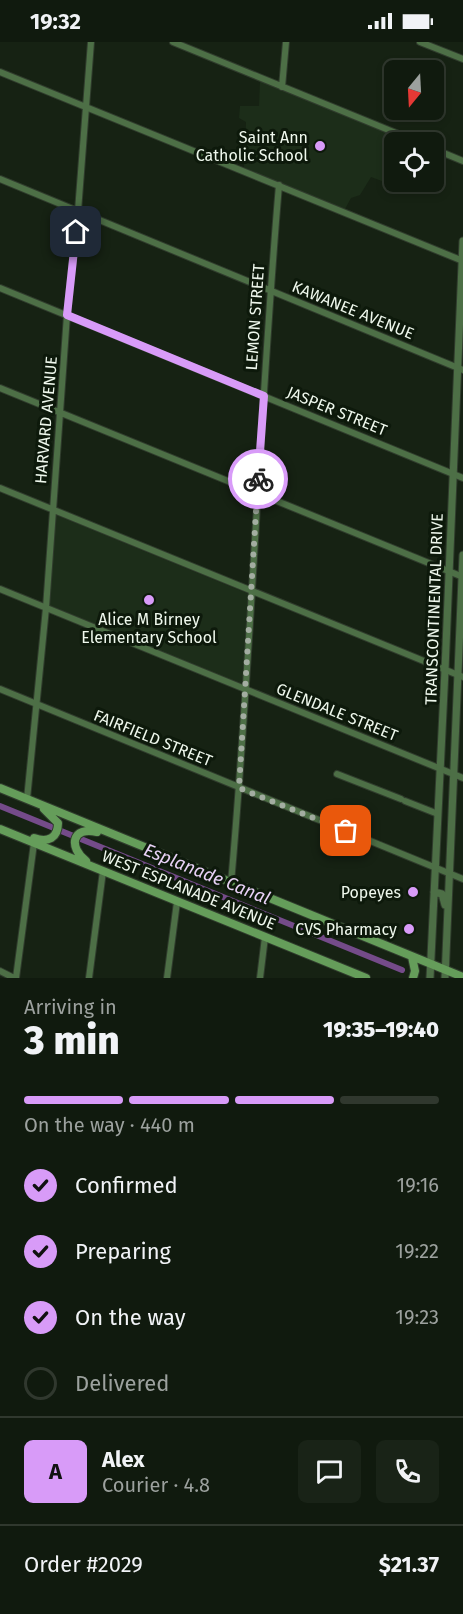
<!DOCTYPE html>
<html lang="en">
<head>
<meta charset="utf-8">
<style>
	:root { --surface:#101a0e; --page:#192317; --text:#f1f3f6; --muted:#9ca19e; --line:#30382e; --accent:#d89bf8 }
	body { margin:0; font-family:"Fira Sans",sans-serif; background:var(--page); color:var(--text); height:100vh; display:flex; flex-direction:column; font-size:22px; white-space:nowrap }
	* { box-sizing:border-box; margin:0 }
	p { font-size:20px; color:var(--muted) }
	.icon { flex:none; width:33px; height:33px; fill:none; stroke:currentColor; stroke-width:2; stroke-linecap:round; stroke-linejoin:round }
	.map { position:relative; height:936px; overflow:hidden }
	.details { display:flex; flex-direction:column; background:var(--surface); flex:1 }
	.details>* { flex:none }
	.needle { width:39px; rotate:198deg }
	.tools { position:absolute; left:384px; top:18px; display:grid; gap:12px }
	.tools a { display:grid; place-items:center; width:60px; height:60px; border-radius:9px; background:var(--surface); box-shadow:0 3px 9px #0003,0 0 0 2px var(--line); font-size:30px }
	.pin { position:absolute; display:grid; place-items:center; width:51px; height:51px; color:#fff; margin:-26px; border-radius:12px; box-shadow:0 3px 9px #0006 }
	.courier { position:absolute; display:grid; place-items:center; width:60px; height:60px; margin:-30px; border:4px solid #d89bf8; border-radius:50%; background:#fff; color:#222; box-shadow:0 2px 8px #0007 }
	.summary em { font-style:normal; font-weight:800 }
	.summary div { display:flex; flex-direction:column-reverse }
	.summary { display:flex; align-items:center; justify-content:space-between; height:102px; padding:0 24px }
	h1 { font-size:39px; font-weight:800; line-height:45px }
	.bar { display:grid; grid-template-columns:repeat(4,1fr); gap:9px 6px; align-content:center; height:72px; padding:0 24px }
	.bar i { height:8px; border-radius:4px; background:var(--line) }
	.bar .selected { background:var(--accent) }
	.bar p { grid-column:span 4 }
	.line { display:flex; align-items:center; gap:15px; padding:0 24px; border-top:2px solid var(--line) }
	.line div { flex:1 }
	.round { display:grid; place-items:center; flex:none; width:63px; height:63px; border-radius:9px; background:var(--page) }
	ol { padding:0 24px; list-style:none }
	li { display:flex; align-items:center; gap:18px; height:66px }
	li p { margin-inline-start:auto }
	li .icon { padding:6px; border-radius:50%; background:var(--accent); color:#111; stroke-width:4 }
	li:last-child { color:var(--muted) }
	li i { width:33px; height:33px; border:3px solid var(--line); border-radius:50% }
	.status { display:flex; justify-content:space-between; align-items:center; height:42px; padding:0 30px; background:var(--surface); direction:ltr }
	.status svg { height:16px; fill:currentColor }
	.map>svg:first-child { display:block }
</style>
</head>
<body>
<div class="status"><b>19:32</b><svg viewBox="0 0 49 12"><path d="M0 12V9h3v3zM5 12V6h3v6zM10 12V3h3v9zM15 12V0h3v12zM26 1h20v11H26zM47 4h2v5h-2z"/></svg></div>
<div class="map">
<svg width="463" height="936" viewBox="0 0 463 936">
	<rect width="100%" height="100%" fill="#162213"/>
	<path fill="#1c2d19" d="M260,39L399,96L398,100H394V108L387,127L394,130L390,142L371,135L360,153L351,156L345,167L244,126L246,80L239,76L240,64H259Z
		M56,473L249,552L243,643L49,563Z"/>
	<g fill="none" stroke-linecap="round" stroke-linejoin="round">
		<path stroke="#744b89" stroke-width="6" d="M0,764L402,928"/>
		<g stroke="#303c2d" stroke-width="8">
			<path id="minor" d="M173,0L418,100
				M420,0L463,17
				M0,30L463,219
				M282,45L286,0
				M434,107L463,119
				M0,137L463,328
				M0,246L463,436
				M0,346L463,535
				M0,446L463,635
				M0,547L463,736
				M0,647L463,837
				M337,732L401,757
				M27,757L46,566L67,273L78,169L91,0
				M405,759L438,772
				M231,841C252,608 259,375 279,143
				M0,929L14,936
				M16,936L34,801
				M89,936L103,829
				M167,936L177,860
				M260,936L265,895"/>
		</g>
		<g stroke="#303c2d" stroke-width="9">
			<path id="tertiary" d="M434,850L442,852L445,863
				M430,936L445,628L463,199
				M445,936L463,513"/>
		</g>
		<g stroke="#303c2d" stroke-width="10">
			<path id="secondary" d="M0,746L463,935
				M0,787L366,936
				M34,796C48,801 58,796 58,781L44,767
				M86,819C68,805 72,784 97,790
				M412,915L415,929L413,936"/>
		</g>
		<use href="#minor" stroke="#4d6f46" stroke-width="6"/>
		<use href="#tertiary" stroke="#4d6f46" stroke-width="7"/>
		<use href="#secondary" stroke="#659d5a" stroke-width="8"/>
	</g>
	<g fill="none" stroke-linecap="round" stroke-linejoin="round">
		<path stroke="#a3ada1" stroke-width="6" stroke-dasharray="0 10.8" d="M258,437L239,746L346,789"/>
		<path stroke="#d89bf8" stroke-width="8" d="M76,190L67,273L264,354L258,437"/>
	</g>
	<g fill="#d89bf8" stroke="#0d190b" stroke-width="2">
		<circle cx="320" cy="104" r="6"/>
		<circle cx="149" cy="558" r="6"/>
		<circle cx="413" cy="850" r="6"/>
		<circle cx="409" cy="887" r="6"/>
	</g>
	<g text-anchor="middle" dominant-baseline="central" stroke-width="6" stroke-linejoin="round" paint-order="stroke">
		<g font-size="16" fill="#eff8ed" stroke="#0d190b" text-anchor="end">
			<text x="308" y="95">Saint Ann<tspan x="308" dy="18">Catholic School</tspan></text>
			<text x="149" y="577" text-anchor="middle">Alice M Birney<tspan x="149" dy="18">Elementary School</tspan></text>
			<text x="401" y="850">Popeyes</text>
			<text x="397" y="887">CVS Pharmacy</text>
		</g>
		<g font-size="16" fill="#eff8ed" stroke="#0d190b">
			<text transform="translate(353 268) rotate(22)">KAWANEE AVENUE</text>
			<text transform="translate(255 275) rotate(-86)">LEMON STREET</text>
			<text transform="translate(337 369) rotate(22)">JASPER STREET</text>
			<text transform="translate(46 378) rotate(-85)">HARVARD AVENUE</text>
			<text transform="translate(434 567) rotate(-88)">TRANSCONTINENTAL DRIVE</text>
			<text transform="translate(337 670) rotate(22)">GLENDALE STREET</text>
			<text transform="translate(153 696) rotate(22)">FAIRFIELD STREET</text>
			<text transform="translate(189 848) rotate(22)">WEST ESPLANADE AVENUE</text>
		</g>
		<g font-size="18" font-style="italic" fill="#e9d2f7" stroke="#0d190b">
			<text transform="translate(207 832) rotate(22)">Esplanade Canal</text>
		</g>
	</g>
</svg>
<div class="tools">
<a><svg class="needle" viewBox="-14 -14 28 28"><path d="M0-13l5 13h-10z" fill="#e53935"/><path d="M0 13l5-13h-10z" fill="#9ca19e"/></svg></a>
<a><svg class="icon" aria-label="locate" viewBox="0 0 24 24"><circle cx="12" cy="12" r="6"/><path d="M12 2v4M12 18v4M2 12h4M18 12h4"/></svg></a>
</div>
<div class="pin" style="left:346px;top:789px;background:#ea580c"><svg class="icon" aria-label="bag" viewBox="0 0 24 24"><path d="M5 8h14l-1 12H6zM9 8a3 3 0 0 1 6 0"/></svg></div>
<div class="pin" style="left:76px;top:190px;background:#1f2937"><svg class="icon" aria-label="home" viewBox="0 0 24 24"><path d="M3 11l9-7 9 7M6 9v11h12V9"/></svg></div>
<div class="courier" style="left:258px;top:437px"><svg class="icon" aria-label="bike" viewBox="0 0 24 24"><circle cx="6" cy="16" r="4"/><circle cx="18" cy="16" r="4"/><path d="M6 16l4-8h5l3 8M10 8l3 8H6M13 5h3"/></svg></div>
</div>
<section class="details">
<div class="summary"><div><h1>3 min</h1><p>Arriving in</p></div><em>19:35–19:40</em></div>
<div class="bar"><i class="selected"></i><i class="selected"></i><i class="selected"></i><i></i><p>On the way · 440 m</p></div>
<ol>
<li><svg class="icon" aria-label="check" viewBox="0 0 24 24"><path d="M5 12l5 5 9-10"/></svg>Confirmed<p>19:16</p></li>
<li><svg class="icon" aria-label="check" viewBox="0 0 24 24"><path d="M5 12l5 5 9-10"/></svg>Preparing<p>19:22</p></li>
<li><svg class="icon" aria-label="check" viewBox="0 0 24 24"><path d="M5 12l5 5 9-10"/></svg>On the way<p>19:23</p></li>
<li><i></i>Delivered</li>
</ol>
<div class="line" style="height:108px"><b class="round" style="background:var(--accent);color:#111">A</b><div><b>Alex</b><p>Courier · 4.8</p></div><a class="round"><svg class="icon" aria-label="chat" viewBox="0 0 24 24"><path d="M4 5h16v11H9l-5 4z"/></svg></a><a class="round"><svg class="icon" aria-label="phone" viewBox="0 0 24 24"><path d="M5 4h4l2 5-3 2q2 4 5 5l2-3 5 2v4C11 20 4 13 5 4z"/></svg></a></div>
<div class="line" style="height:78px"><div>Order #2029</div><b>$21.37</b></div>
</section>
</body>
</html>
